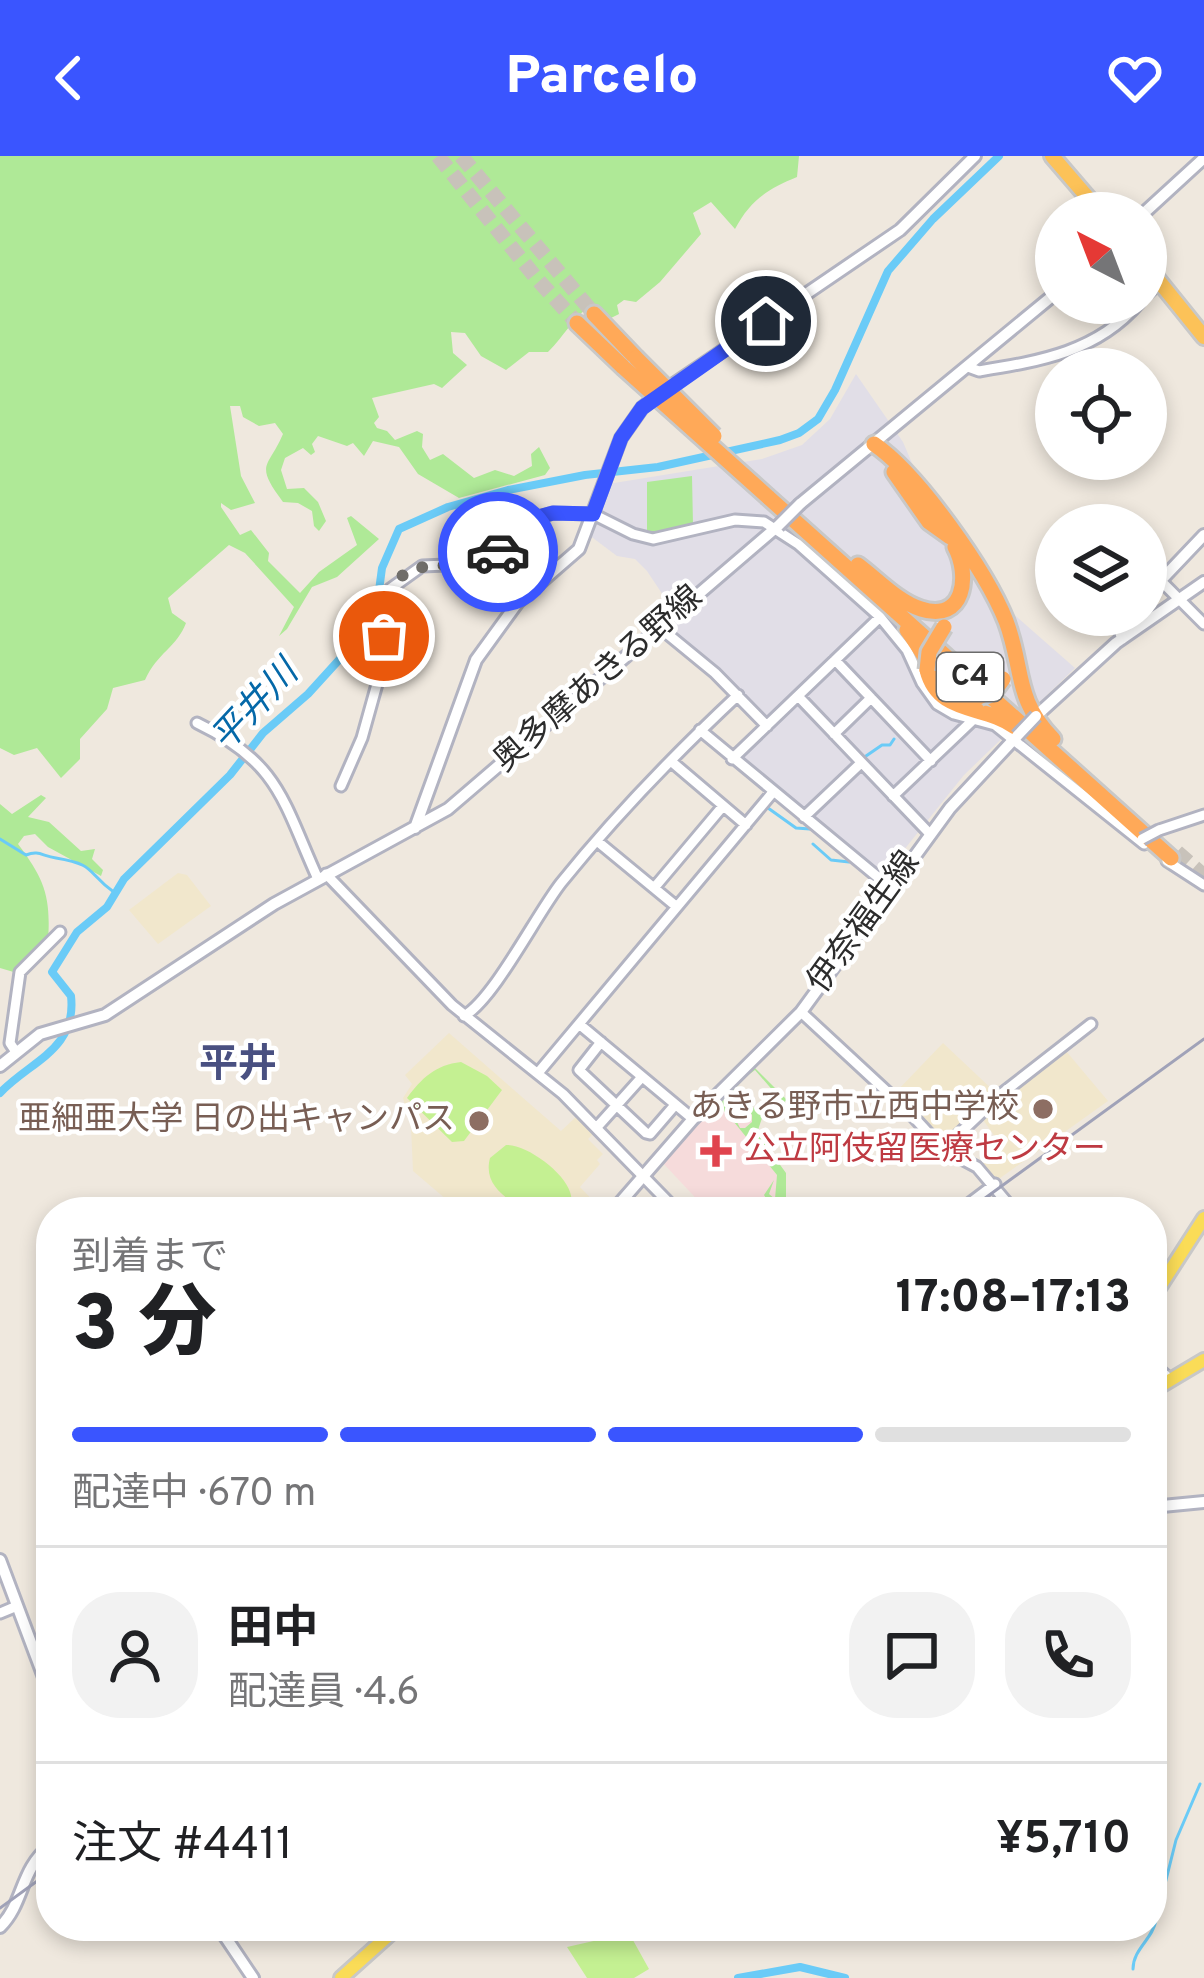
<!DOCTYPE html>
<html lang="ja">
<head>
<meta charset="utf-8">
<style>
	:root { --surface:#fff; --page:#f2f2f2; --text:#202124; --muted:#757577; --line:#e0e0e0; --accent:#3a55ff }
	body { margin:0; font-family:Overpass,"Noto Sans JP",sans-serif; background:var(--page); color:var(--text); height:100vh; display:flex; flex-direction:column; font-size:45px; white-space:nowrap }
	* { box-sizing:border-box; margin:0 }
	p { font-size:39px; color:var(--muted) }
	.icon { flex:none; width:66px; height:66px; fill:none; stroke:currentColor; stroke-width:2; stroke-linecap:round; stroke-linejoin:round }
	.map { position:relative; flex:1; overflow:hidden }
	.details { position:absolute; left:36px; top:1041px; width:1131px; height:744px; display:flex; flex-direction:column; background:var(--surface); border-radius:48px; box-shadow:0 6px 18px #0003 }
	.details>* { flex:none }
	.needle { width:78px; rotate:318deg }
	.controls { position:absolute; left:1035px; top:36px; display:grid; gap:24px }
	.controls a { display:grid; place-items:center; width:132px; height:132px; border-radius:50%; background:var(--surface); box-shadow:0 6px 18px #0003; font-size:60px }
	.pin { position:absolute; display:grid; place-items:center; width:102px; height:102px; color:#fff; margin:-51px; border:6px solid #fff; border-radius:50%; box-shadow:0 3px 12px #0007 }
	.courier { position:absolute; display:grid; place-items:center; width:120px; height:120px; margin:-60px; border:9px solid #3a55ff; border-radius:50%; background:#fff; color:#222; box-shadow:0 3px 15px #0007 }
	.overview em { font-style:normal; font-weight:800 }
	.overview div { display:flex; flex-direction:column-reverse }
	.overview { display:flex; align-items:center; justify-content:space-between; height:204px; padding:0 36px }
	h1 { font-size:78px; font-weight:800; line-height:90px }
	.bar { display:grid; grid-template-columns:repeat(4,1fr); gap:18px 12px; align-content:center; height:144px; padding:0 36px }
	.bar i { height:15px; border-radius:9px; background:var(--line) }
	.bar .selected { background:var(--accent) }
	.bar p { grid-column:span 4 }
	.line { display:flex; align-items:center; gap:30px; padding:0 36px; border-top:3px solid var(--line) }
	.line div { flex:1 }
	.round { display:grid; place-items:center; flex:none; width:126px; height:126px; border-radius:48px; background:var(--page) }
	header { display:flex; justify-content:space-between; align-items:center; height:156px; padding:0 36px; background:var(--accent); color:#fff; font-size:54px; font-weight:800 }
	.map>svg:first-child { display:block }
</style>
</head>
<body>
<header><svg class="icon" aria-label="back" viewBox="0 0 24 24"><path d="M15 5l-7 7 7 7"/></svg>Parcelo<svg class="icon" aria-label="heart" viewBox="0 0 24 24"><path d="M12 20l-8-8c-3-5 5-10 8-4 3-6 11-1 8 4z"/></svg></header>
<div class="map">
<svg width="1204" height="1822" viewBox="0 0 1204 1822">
	<rect width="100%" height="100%" fill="#efe8de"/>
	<path fill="#e1dee7" d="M856,218L903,286L920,326L1010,455L1075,512L964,619L883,720L740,602L772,570L720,517L659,466L673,454L647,415L635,403L617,400L589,379L608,328L762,303L802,289L830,263Z"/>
	<path fill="#f1e7cc" d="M178,717L187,719L211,750L158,788L129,754Z
		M449,877L561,975L578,959L595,976L588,983L603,998L597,1004L600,1008L580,1031L604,1056L439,1054L447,1044L413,1015L411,971L403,942L412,928L405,919Z
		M943,887L996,937L944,986L895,937Z
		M1066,895L1108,945L996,1025L981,1009L1003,992L981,961Z"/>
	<path fill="#f6dbdb" d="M731,935L754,959L753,970L746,978L777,1019L776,1056H704L706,1053L662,1006Z"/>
	<path fill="#afe997" d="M0,0H799L797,21C767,33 750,45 735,73L711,46L693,57L701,78L660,126L636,146L624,144L617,149L619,158L607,164L591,149C572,163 565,179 548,196H529L506,214L481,200L465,177L451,176L453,197L467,209L442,232L434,228L372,242L379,261L374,267L377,272L387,275L395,284L417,275L423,278L422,291L430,304L443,298L474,322L495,314L514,320L532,310L531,298L539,291L550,312L545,319L459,342L418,318L399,291L373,285L364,300L353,287L347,290L318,280L312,288L315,296L311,299L303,292L285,302L281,314L287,333L304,332L318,346L326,365L319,375L314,370L312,355L298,347L283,346C254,307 268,313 283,278L275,267L259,270L243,261L240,250H230L241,320L255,347L231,354L221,347V351L240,379L251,374L269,397L268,405L300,437L319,416L357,389L347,362L351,360L379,383L337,421L312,431L287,473L279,480L294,451L245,397L229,389L168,442L172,457L186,467C177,491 157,497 145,524L113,532L107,553L80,583V603L61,622L37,592L14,599L0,592Z
		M692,320L693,369L647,378V326Z
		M41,639L46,642L28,661L49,666L81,695L95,693L92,703L103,714L101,720L48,691L35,678L24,680L18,688C45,724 51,741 48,785L17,817L0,812V648L12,658Z
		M755,912L787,944L762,962L757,977L786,1017V1056H763L761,1051L770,1049L764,1039L774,1024L769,1038L775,1043L777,1019L734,966L736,964L740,972H745L752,966V959L736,942L726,955L734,961L731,963L717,947L744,922L736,932L760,959L781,944L755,914L747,920Z"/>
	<path fill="#c4f092" d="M461,906L487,920L502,934L464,985L452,986L407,942C422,922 435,909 461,906Z
		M506,989C526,988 564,1016 570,1036C573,1045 571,1048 568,1056H524C505,1040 483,1029 490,1002Z
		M629,1777L649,1813L634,1822H587L567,1791Z"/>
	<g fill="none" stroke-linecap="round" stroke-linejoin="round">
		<path stroke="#6acbf7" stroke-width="3" d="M866,600L882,589H890L894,583
			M768,652L796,672L810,673
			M0,683L26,699C39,694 42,700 56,702C98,709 85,716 115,737
			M813,688L831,704L849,706
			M1162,1740L1176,1684L1200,1628
			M1133,1813C1133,1793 1153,1783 1156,1764C1158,1757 1156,1750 1160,1744"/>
		<path stroke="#6acbf7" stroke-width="8" d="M0,937C30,905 77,894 71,840L52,816L77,776L107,751L124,723L230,619L263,577L308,538L348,494L378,442L382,412L399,373L448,351L508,334L585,319L658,311L780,284L799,277L818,263L835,234L888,115L933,63L999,0
			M738,1822L800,1811L845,1822"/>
		<path stroke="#c8c2ba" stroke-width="15" stroke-dasharray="15 8" stroke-linecap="butt" d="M438,0L537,123L577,167
			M461,0L594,158
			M1177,696L1204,720"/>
		<g stroke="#b2b3c1" stroke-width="15">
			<path id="tertiary" d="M1146,139L1160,126
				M968,211L979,215C1040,205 1097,196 1139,147
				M1160,424L1204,468
				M659,471L715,517L767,570
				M835,504L931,605
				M798,540L930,678
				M197,567C280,607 283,646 318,723
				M700,574L891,732
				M834,578L871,542
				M732,603L880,461
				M672,606L746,669
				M341,630L362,582L384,503L390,433L422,410L471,408L487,403L502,394L529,364L553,357L593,358L633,378L653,383L735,364L764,366L798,388L880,461L907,494L922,527L937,548L954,558L995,569L1144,688
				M893,640L975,562
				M804,661L861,607
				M1159,674L1204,659
				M597,685L677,751
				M1167,705L1204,729
				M326,718L452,849L563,938L678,1056
				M654,732L723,650
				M801,856L909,956L943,993L977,1011L1015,1056
				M464,860C494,843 536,759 561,727C615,660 675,598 738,539
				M579,868L693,963
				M601,886L579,914L646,977L650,978L675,949
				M16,896L10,887L20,816L60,776
				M538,917L773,636
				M598,970L642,921
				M943,993L1000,939L1091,868
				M958,1056L995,1028
				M1152,1207L1171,1224
				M0,1457L17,1450"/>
		</g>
		<g stroke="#b2b3c1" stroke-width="16">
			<path id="secondary" d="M1144,57L1204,2
				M800,348L1056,137
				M1146,440L1204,379
				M1122,483L1120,475L1131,459
				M1036,560L1116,487L1204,426
				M415,672L476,504L518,446L579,393L621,282L642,252L662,236L900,74L975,0
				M0,910L40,878L105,859L274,748L448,653L778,370
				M612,1056L693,963L801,856L950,652L1017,580
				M1152,1351L1204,1346
				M0,1404L51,1540
				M218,1770L253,1822
				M0,1771C25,1746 19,1714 51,1689"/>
		</g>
		<g stroke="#c8c8c8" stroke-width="18">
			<path id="primary" d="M1152,1143L1204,1062
				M1152,1235L1204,1204
				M341,1822L399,1770"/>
		</g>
		<g stroke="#c8c8c8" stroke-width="20">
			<path id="trunk" d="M1052,0L1101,57
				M1146,109L1204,181"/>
		</g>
		<g stroke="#c8c8c8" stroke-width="21">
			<path id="motorway" d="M594,158L636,202
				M577,167L623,211
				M874,288C918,318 986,415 1006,465C1024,513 1014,543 1053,583
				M894,316L929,366L950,381
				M768,341L1171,702
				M858,409C877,423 898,446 921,453C965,467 970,419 955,391
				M907,474C927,500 942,543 979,541
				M927,514C938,559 984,548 1015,571"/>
		</g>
		<use href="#tertiary" stroke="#fff" stroke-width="9"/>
		<use href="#secondary" stroke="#fff" stroke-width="10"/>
		<use href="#primary" stroke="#fadc57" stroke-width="12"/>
		<use href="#trunk" stroke="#fcc258" stroke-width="14"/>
		<use href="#motorway" stroke="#ffa958" stroke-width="15"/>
		<path stroke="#a0a2b8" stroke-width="3" d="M966,1056L1204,883
			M0,1752L51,1715"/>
		<g stroke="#b2b3c1" stroke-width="15" stroke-linecap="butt">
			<path id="tertiary-bridge" d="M1142,683L1159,674"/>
		</g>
		<g stroke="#b2b3c1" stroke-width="16" stroke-linecap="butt">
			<path id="secondary-bridge" d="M778,370L800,348
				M1017,580L1036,560"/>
		</g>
		<g stroke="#c8c8c8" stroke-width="21" stroke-linecap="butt">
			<path id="motorway-bridge" d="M636,202L714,280
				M623,211L768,341
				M927,514L929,496L944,471
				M979,541L995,534L1003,523"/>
		</g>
		<use href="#tertiary-bridge" stroke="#fff" stroke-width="9"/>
		<use href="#secondary-bridge" stroke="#fff" stroke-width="10"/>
		<use href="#motorway-bridge" stroke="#ffa958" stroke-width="15"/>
	</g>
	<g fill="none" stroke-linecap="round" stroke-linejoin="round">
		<path stroke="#706e6a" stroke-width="12" stroke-dasharray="0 21.6" d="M384,480C388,376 442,429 498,396"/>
		<path stroke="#3a55ff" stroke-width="15" d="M498,396L531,363L553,357L593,358L621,282L642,252L766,165"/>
	</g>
	<g fill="#8d6e63" stroke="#fff" stroke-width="4.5">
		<circle cx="1043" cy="953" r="12"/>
		<circle cx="479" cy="965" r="12"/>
	</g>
	<path fill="#e0444e" stroke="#fff" stroke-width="4.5" d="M710 977h12v12h12v12h-12v12h-12v-12h-12v-12h12z"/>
	<g text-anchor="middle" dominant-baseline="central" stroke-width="9" stroke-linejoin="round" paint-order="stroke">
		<rect fill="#fff" stroke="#6b6b6b" stroke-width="3" x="937" y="497" width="66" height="48" rx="9"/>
		<g font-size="30" font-weight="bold" fill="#2c2c2c">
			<text x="970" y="521">C4</text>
		</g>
		<g font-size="33" fill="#2c2c2c" stroke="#fff">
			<text transform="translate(599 524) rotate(-41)">奥多摩あきる野線</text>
			<text transform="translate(865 767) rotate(-54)">伊奈福生線</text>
		</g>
		<g font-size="33" fill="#785e54" stroke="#fff" text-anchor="end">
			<text x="1019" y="953">あきる野市立西中学校</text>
			<text x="455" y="965">亜細亜大学 日の出キャンパス</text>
		</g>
		<g font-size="33" fill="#be3a42" stroke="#fff" text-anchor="start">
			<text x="743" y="995">公立阿伎留医療センター</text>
		</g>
		<g font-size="36" font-style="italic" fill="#0468a8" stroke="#fff">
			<text transform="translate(256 551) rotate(-47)">平井川</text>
		</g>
		<g font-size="39" font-weight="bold" fill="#495081" stroke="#fff">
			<text x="238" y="910">平井</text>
		</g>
	</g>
</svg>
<div class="controls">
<a><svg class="needle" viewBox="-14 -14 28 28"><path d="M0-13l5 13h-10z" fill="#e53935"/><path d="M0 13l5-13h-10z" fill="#757577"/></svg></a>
<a><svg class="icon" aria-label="locate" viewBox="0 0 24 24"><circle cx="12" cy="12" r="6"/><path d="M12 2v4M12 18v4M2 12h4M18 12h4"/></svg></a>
<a><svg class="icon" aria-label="layers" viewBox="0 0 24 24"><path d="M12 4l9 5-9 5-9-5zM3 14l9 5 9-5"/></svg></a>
</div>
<div class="pin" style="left:384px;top:480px;background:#ea580c"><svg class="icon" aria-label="bag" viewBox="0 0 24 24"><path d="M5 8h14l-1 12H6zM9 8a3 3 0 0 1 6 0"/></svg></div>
<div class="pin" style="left:766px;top:165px;background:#1f2937"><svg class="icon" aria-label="home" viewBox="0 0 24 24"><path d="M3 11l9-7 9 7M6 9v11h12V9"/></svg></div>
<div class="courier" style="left:498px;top:396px"><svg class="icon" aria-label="car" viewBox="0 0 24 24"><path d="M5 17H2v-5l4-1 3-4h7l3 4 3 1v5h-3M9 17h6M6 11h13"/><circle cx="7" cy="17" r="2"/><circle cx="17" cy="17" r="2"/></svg></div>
<section class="details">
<div class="overview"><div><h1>3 分</h1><p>到着まで</p></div><em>17:08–17:13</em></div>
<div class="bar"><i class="selected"></i><i class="selected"></i><i class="selected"></i><i></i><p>配達中 · 670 m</p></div>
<div class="line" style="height:216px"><a class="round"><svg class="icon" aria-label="person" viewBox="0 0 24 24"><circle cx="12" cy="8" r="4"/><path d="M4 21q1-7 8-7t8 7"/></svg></a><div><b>田中</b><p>配達員 · 4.6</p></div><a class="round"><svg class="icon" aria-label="chat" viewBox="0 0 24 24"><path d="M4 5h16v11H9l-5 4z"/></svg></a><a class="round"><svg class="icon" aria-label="phone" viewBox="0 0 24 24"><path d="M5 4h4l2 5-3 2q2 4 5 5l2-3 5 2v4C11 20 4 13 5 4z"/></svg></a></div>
<div class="line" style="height:156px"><div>注文 #4411</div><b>¥5,710</b></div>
</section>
</div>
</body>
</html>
